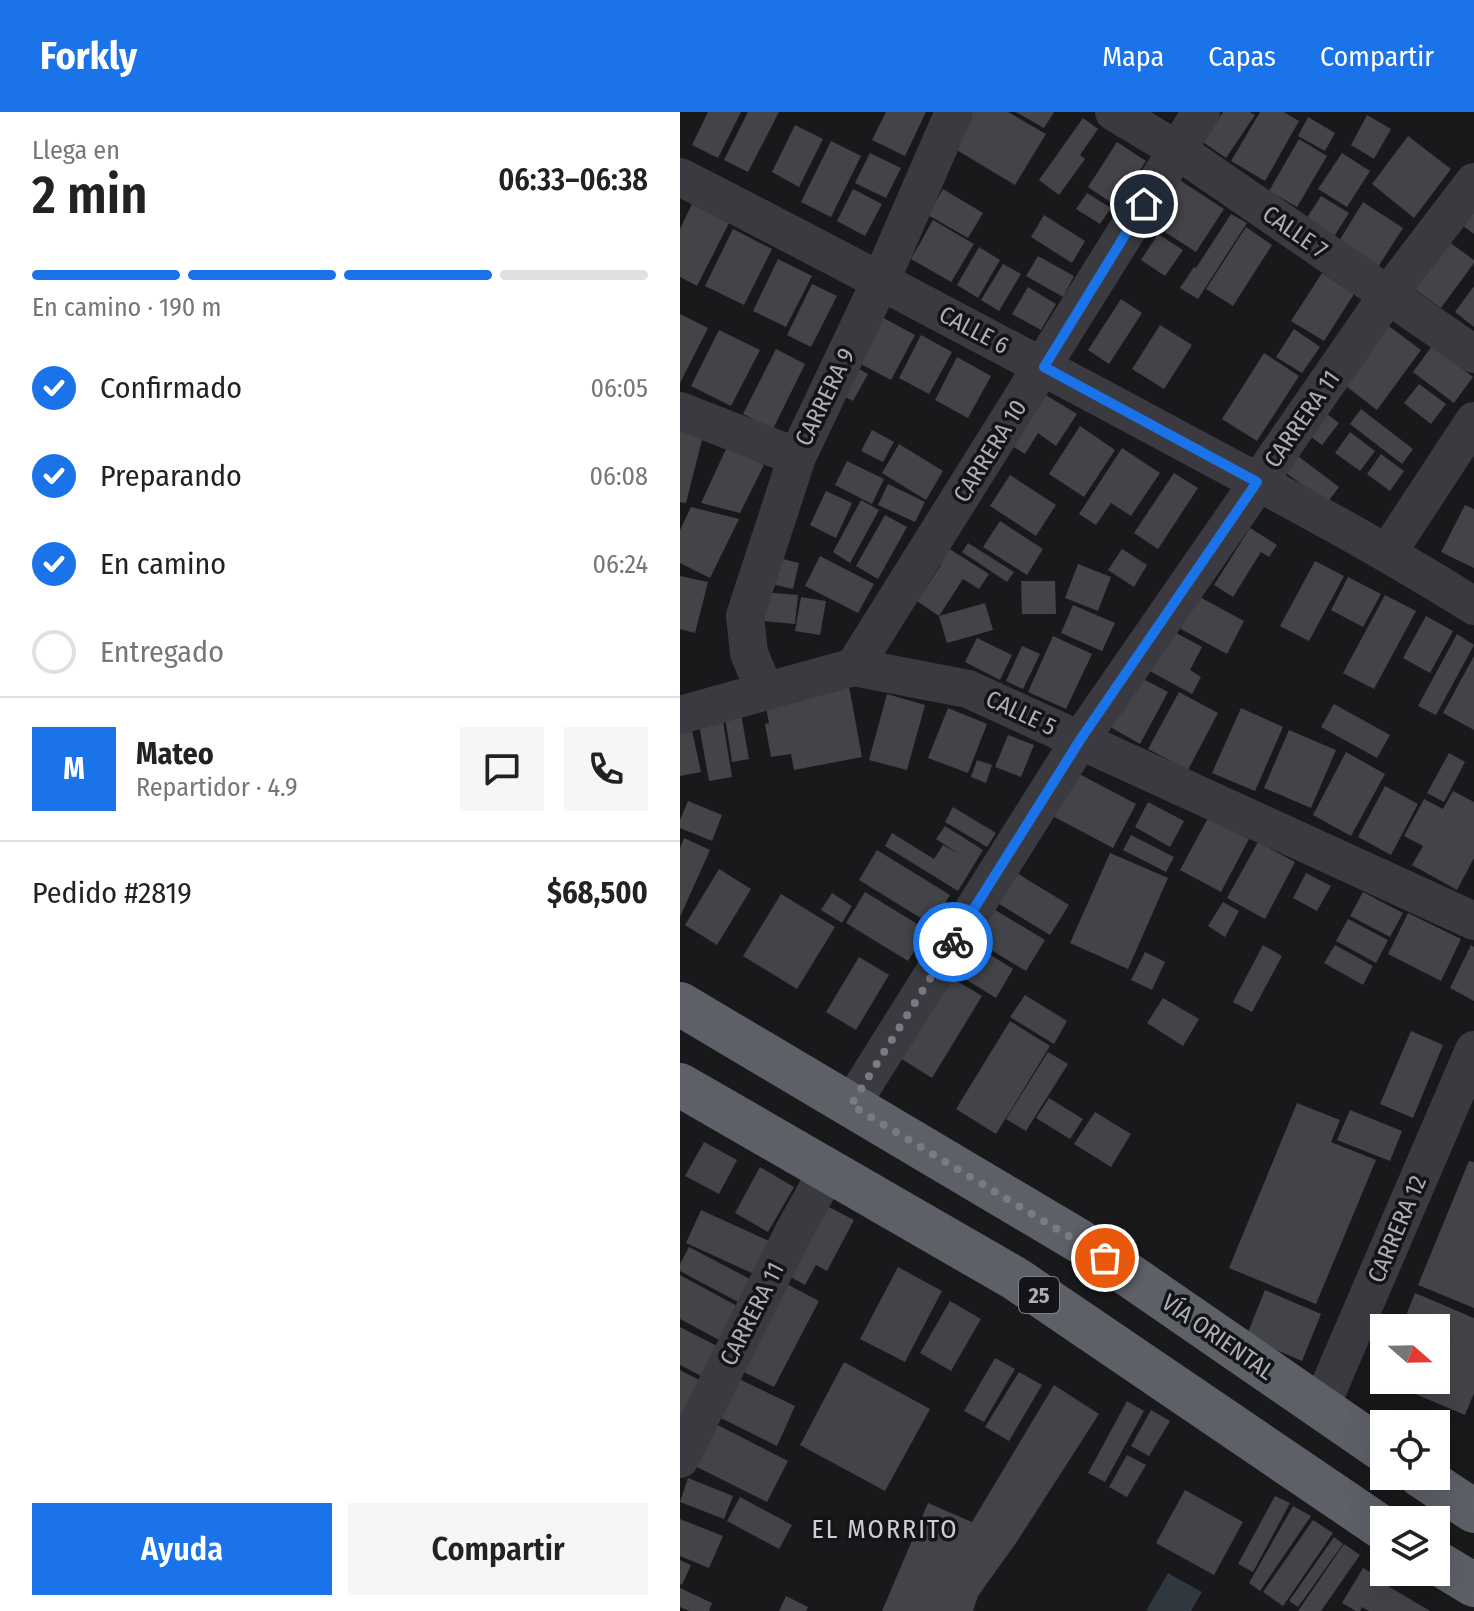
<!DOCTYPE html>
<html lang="es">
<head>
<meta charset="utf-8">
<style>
	:root { --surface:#fff; --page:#f6f6f6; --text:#222; --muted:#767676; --line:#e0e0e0; --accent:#1a73e8 }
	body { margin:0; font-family:"Fira Sans Condensed",sans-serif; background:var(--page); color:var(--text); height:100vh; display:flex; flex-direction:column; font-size:30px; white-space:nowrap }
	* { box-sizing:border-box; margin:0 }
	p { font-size:26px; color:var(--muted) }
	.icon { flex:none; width:44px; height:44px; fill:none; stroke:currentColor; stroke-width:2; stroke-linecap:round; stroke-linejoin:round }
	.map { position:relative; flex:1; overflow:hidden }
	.drawer { display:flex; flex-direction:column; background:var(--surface); width:680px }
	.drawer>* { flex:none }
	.needle { width:52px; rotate:110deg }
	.fabs { position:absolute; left:690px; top:1202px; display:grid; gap:16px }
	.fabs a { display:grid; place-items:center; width:80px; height:80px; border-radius:0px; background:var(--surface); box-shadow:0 8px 32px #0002; font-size:40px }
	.pin { position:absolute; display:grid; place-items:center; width:68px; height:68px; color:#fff; margin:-34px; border:4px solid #fff; border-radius:50%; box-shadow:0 2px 8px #0007 }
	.courier { position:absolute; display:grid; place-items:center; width:80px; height:80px; margin:-40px; border:6px solid #1a73e8; border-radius:50%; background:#fff; color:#222; box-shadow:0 2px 10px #0007 }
	.overview em { font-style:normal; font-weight:600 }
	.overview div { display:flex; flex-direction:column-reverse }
	.overview { display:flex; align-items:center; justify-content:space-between; height:136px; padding:0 32px }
	h1 { font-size:52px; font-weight:600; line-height:60px }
	.bar { display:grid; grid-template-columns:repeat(4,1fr); gap:12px 8px; align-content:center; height:96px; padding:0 32px }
	.bar i { height:10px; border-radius:6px; background:var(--line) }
	.bar .on { background:var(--accent) }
	.bar p { grid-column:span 4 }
	.line { display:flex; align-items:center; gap:20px; padding:0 32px; border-top:2px solid var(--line) }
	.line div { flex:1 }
	.round { display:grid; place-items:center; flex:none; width:84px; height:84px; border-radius:0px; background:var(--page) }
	ol { padding:0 32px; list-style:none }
	li { display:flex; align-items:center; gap:24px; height:88px }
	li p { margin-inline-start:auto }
	li .icon { padding:8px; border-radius:50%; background:var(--accent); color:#fff; stroke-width:4 }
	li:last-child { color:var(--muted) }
	li i { width:44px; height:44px; border:4px solid var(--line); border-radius:50% }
	.button { display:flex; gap:16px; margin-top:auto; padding:16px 32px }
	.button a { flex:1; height:92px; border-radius:0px; background:var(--accent); color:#fff; font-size:32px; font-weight:600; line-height:92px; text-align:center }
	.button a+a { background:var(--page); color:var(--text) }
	header { display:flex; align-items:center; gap:48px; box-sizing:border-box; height:112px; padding:0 40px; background:var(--accent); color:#fff }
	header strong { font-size:38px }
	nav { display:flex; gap:44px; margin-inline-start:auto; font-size:28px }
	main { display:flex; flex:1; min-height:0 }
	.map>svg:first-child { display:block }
</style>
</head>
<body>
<header>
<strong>Forkly</strong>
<nav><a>Mapa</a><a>Capas</a><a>Compartir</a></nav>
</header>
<main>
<section class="drawer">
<div class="overview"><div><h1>2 min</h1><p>Llega en</p></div><em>06:33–06:38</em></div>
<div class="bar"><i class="on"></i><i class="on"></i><i class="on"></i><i></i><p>En camino · 190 m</p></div>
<ol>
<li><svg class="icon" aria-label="check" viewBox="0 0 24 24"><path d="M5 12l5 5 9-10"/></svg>Confirmado<p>06:05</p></li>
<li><svg class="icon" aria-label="check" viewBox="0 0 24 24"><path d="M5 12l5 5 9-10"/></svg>Preparando<p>06:08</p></li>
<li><svg class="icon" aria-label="check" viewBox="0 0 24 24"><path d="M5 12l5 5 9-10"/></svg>En camino<p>06:24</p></li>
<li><i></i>Entregado</li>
</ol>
<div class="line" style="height:144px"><b class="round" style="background:var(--accent);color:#fff">M</b><div><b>Mateo</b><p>Repartidor · 4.9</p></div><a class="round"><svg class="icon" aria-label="chat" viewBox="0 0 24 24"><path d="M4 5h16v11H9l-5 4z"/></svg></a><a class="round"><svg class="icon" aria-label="phone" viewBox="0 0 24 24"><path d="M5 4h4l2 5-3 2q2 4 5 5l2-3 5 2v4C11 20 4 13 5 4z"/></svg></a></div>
<div class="line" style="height:104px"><div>Pedido #2819</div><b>$68,500</b></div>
<div class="button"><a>Ayuda</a><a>Compartir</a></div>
</section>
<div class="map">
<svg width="794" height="1499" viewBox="0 0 794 1499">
	<rect width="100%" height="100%" fill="#19191b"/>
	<path fill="#2f373f" d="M488,1461L522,1480L511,1499H466Z"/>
	<path fill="#434448" d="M28,0H61L38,46L12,33Z
		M68,0H99L68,60L44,48Z
		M206,0H246L225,44L192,28Z
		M290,0H328L366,22L335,73L270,34Z
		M336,0H374L364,16Z
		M543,0H570L575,3L546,46L523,30Z
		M580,0H604L619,9L585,69L551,49Z
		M687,3L711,17L694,47L671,33Z
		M628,5L655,21L645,39L618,24Z
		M403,6L418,17L400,43L405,47L379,83L359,68Z
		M115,13L143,27L119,75L92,60Z
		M728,24L771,57L734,106L692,72Z
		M619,27L647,44L617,95L589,79Z
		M151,29L181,44L151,105L121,90Z
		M437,30L466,49L436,94L408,75Z
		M190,41L221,56L206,86L175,71Z
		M662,41L690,59L667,95L638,77Z
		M498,67L544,97L516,140L471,111Z
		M173,77L202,92L185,124L157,109Z
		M263,77L303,101L288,126L248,103Z
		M407,81L431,96L420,112L396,97Z
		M641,84L669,101L653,126L626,107Z
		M683,90L723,116L698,155L659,129Z
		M794,90V122L779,111Z
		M12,92L49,111L17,174L0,165V117Z
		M551,102L567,111L518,187L500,176L514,155L516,156Z
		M364,103L405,129L392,151L351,125Z
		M253,108L294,132L271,170L231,147Z
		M566,115L592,133L553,194L526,177Z
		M53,117L92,137L64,193L25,174Z
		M478,122L503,138L485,164L461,148Z
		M769,130L794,148V151L761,196L734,177Z
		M299,135L320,148L298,186L277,173Z
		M358,144L394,164L383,185L346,164Z
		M98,147L132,164L106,215L73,199Z
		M323,152L341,162L319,199L301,188Z
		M642,161L674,182L644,229L611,209Z
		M132,172L157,184L131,235L107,223Z
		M794,174V215L775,200Z
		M348,175L376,192L361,218L332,202Z
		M441,187L462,201L429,252L408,238Z
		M0,202L28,216L0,271Z
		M200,204L235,223L211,268L175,249Z
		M702,209L741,238L697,298L658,268Z
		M480,213L512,233L484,277L452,257Z
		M614,217L640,235L622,261L596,245Z
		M39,218L80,238L51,294L11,274Z
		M241,223L272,240L249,282L219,266Z
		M752,234L793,265L774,291L733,260Z
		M96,237L125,252L93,317L63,302Z
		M584,241L619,264L577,329L542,307Z
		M277,245L311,264L288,306L255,288Z
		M170,252L188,262L173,289L155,279Z
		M739,272L766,292L751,312L724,291Z
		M364,282L397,302L376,334L358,321L345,342L331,333Z
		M681,297L733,337L722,352L670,312Z
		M643,299L659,311L642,333L627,322Z
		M400,314L435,338L404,385L369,362Z
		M0,318L23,324L6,391L0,390Z
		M192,318L214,330L203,350L181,339Z
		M670,320L695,339L680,359L655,341Z
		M219,332L263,359L246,388L202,361Z
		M47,335L84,353L60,401L21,391Z
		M442,336L480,361L451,404L431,391L416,413L399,402Z
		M610,338L659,375L647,391L598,355Z
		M701,342L724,359L710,379L687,362Z
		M167,349L204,367L192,392L155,373Z
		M494,361L518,376L478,437L454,421Z
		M330,363L376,393L356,424L310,394Z
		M208,372L245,390L235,410L198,393Z
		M146,379L172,391L156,426L130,413Z
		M181,388L199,398L170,451L153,440Z
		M785,393L794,397V456L761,440Z
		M11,395L59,407L30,466L0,451V418Z
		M205,403L227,415L198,467L176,454Z
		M320,409L363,437L347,463L303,435Z
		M570,416L597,433L589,445L581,440L553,485L534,473Z
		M288,431L334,460L327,470L282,440Z
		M268,436L309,462L299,477L283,467L259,504L237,489L261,453L258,451Z
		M442,437L467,453L454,475L428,458Z
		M140,444L194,472L178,501L125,474Z
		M99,446L119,451L113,477L92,472Z
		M635,449L664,464L629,529L600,514Z
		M398,452L431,465L418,499L385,486Z
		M0,464L28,470L15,521L0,517Z
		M668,465L701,482L683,515L651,498Z
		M341,469H375L376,502H342Z
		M84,480L118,483L115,512L81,509Z
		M516,483L564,509L547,542L499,516Z
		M705,483L736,499L694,577L663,561Z
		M121,485L146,489L140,523L115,519Z
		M305,491L313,518L267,531L259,504Z
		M393,493L435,511L422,539L381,521Z
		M746,504L773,519L750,561L723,546Z
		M487,516L522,535L510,558L521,565L512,582L466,557Z
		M777,522L794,533L756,603L738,594Z
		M373,524L412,542L386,597L348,580Z
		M297,526L332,543L320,568L285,550Z
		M342,534L360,542L343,577L326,569Z
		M794,544V618L763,601Z
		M452,561L488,580L460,632L425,612Z
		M169,574L182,645L114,658L111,642L91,645L85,612L89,611L85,590Z
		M499,580L538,601L508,658L468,637Z
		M207,582L245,593L227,658L189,648Z
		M654,592L710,623L697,646L641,615Z
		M268,596L307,612L288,661L248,646Z
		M561,596L603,615L575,679L532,661Z
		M61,602L69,647L52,650L45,605Z
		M43,609L52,665L29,669L19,613Z
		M12,618L21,660L0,664V621Z
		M609,618L656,638L631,696L584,676Z
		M328,623L354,633L341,665L315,655Z
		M666,640L705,662L671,724L633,703Z
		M769,641L785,650L764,690L747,681Z
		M297,648L312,653L306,671L291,665Z
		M390,657L456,692L433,736L367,701Z
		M705,674L738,692L711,743L678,725Z
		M773,679L794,690V746L777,778L732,753L743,734L724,724L744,687L763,697Z
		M8,689L42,703L32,729L0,716V708Z
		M468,690L504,709L490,735L455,715Z
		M273,695L316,721L307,735L265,710Z
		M528,706L569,727L541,780L500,758Z
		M265,714L303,738L278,779L205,734L212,721L254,747L263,733L279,742L256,727Z
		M451,723L494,745L486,760L443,738Z
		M4,726L30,738L0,805V736Z
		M578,730L615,750L585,807L547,786Z
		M197,738L270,783L252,813L179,768Z
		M430,741L488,766L448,857L390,831Z
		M327,755L389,793L370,823L308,785Z
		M39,757L71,777L37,833L5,813Z
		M626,761L651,774L637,799L613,786Z
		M185,780L247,818L228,849L166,811Z
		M683,780L723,801L710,825L670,804Z
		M152,781L172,794L162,811L141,798Z
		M101,782L155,815L117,877L63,844Z
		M302,790L365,828L346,859L283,821Z
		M543,790L559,799L545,825L528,814Z
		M728,801L781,827L761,869L708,842Z
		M668,807L708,828L696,851L656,829Z
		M290,830L333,857L316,886L272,859Z
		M583,833L602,844L572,900L553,890Z
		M655,833L693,854L683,873L644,851Z
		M791,833L794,835V889L770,876Z
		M465,840L485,850L472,878L451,868Z
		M179,845L209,863L176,918L146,900Z
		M267,863L302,884L252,966L217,944Z
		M345,883L387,909L374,932L330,905Z
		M483,886L519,907L503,934L467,911Z
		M330,909L370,934L316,1022L276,997Z
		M731,919L763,933L733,1006L700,992Z
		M368,940L388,952L346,1019L326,1007Z
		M369,986L403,1007L390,1027L356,1006Z
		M617,991L660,1008L651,1030L696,1048L636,1192L549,1156Z
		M670,998L722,1019L710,1049L657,1028Z
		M415,1000L451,1022L431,1055L394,1032Z
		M24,1030L57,1048L39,1082L5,1064Z
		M789,1049L794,1050V1196L738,1173Z
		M80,1055L114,1075L88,1120L55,1101Z
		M147,1094L174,1108L147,1159L136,1153L125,1173L102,1160Z
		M21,1098L89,1129L74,1162L6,1131Z
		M9,1135L72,1168L60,1191L0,1159V1152Z
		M218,1155L262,1179L225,1250L180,1227Z
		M0,1163L59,1195L41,1229L0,1207Z
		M103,1170L139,1189L94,1275L58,1257Z
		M585,1178L641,1202L622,1249L566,1225Z
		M735,1181L794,1206V1281L785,1303L700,1267L704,1257V1268H756V1216H721Z
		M270,1189L301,1207L271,1259L240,1241Z
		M0,1215L41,1236L25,1266L0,1253Z
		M315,1246L335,1257L304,1310L284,1299Z
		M164,1250L250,1297L205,1379L120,1333Z
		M0,1258L21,1269L0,1308Z
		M339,1260L362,1273L329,1329L305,1315Z
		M53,1264L115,1294L97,1334L33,1302Z
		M374,1273L419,1302L336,1431L298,1484L293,1499H202L248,1391L292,1410Z
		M447,1289L464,1299L425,1370L408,1361Z
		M471,1298L490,1309L469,1344L451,1334Z
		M28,1308L108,1349L87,1390L7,1350Z
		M447,1343L466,1353L447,1385L429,1375Z
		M8,1366L53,1384L44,1407L0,1390Z
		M505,1378L563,1410L534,1463L476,1431Z
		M595,1384L610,1391L573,1460L558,1452Z
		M60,1385L112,1413L99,1437L47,1409Z
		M613,1394L631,1404L580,1479L569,1471Z
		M0,1407L43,1424L29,1456L0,1444Z
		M633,1408L653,1421L603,1494L583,1480Z
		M654,1425L663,1432L618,1495L609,1489Z
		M664,1432L680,1443L641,1499H618Z
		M0,1448L11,1453L2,1473L0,1472Z
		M683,1456L699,1465L698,1468L750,1499H689L682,1495L680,1499H676L662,1491Z
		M0,1476L32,1491L29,1499H9L0,1495Z
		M106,1484L128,1495L126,1499H99Z"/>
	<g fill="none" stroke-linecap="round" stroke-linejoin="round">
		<path stroke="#3a3a40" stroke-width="38" d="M434,0L497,38L794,242
			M0,65C151,142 301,222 451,302C566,364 683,424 794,494
			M0,299L117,345
			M708,440L794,309
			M174,555L521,0
			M85,580L69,541L65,504L117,345L201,168L274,0
			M0,603L174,555L288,577L794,809
			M171,993L400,628L707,184L794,70
			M640,1296L794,938
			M0,1347L114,1119L147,1060"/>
		<path stroke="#5e6068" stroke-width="44" d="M0,892L401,1130L704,1339
			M0,973L336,1167L704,1417
			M741,1364L794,1399
			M756,1450L794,1473"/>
	</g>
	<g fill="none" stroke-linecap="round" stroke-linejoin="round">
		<path stroke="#797a82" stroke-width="8" stroke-dasharray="0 14.4" d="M273,830L171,993L425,1146"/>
		<path stroke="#1a73e8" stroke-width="10" d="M273,830L400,628L577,370L364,255L464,92"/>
	</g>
	<g text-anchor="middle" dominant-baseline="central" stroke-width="7" stroke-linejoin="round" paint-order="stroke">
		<rect fill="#141416" stroke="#7e8089" stroke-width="2" x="339" y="1165" width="40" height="36" rx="6"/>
		<g font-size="22" font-weight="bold" fill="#acafba">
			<text x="359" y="1183">25</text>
		</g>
		<g font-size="24" fill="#acafba" stroke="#141416">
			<text transform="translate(615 120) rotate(35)">CALLE 7</text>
			<text transform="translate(294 218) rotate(28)">CALLE 6</text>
			<text transform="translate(145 285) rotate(-64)">CARRERA 9</text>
			<text transform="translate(622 307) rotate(-55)">CARRERA 11</text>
			<text transform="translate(310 339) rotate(-58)">CARRERA 10</text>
			<text transform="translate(341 601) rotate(25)">CALLE 5</text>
			<text transform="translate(717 1117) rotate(-67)">CARRERA 12</text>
			<text transform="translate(72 1202) rotate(-63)">CARRERA 11</text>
			<text transform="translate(538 1225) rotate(35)">VÍA ORIENTAL</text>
		</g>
		<g font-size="26" letter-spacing="2" fill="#cdced6" stroke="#141416">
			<text x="205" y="1417">EL MORRITO</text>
		</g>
	</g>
</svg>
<div class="fabs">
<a><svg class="needle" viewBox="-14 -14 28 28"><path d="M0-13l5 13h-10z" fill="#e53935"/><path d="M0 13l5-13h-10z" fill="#767676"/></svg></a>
<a><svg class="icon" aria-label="locate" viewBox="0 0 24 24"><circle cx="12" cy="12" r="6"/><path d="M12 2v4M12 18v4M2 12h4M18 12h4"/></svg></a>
<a><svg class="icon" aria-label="layers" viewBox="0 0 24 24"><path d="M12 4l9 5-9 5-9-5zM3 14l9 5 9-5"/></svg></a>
</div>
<div class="pin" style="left:425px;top:1146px;background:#ea580c"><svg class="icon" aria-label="bag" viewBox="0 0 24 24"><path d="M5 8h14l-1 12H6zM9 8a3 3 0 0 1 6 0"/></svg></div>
<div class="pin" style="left:464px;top:92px;background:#1f2937"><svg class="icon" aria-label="home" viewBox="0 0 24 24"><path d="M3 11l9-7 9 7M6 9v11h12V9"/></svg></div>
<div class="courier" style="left:273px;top:830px"><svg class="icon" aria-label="bike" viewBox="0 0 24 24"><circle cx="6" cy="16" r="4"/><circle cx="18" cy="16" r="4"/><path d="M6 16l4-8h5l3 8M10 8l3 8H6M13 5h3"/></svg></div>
</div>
</main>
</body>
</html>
